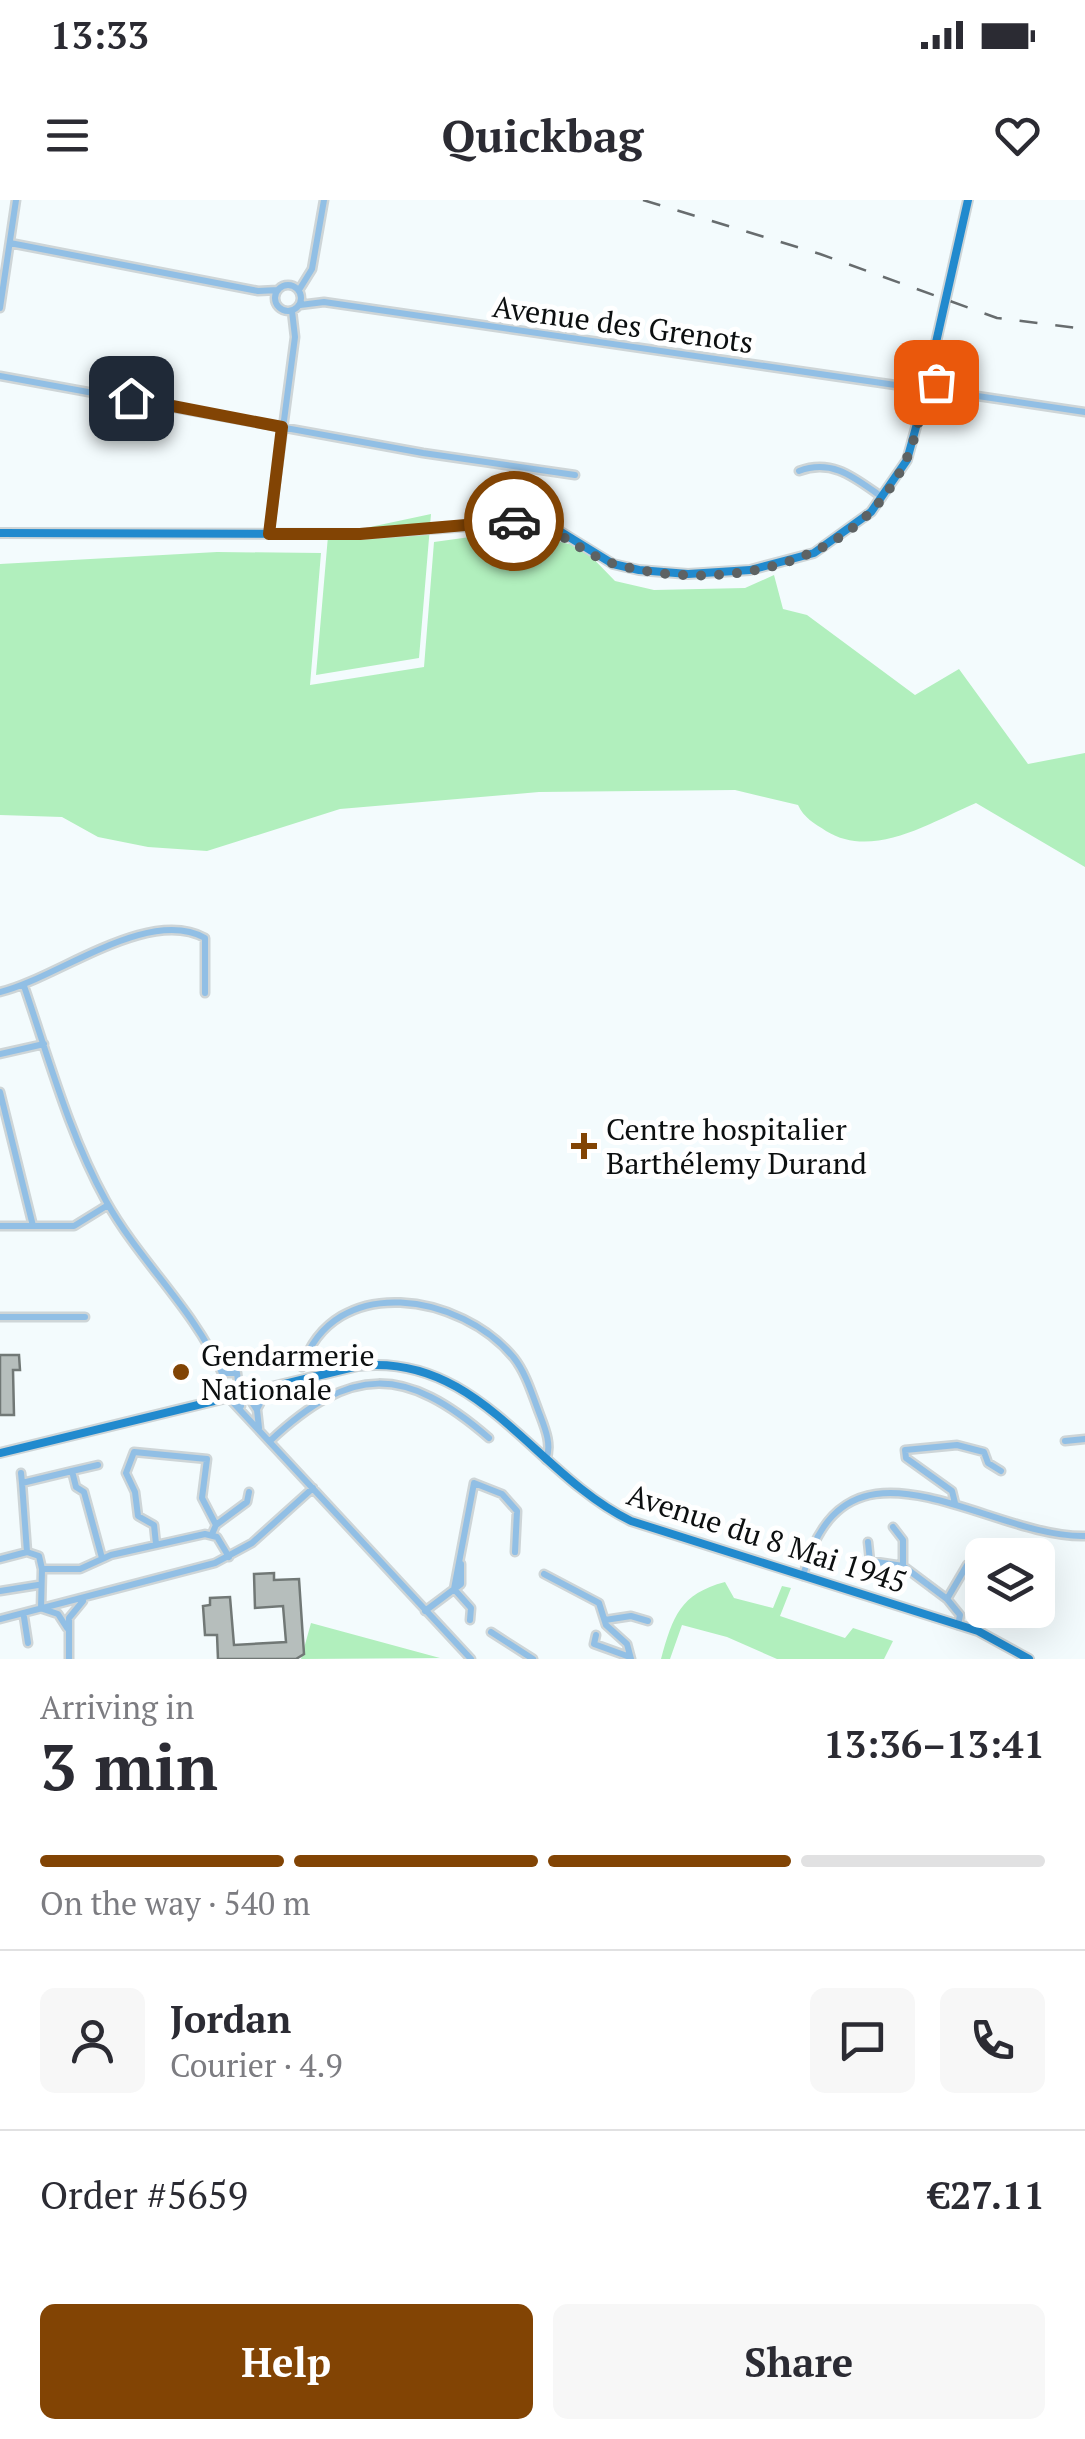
<!DOCTYPE html>
<html lang="en">
<head>
<meta charset="utf-8">
<style>
	:root { --surface:#fff; --page:#f7f7f7; --text:#2b2b33; --muted:#7c7c81; --line:#e1e1e2; --accent:#824404 }
	body { margin:0; font-family:"PT Serif",serif; background:var(--page); color:var(--text); height:100vh; display:flex; flex-direction:column; font-size:38px; white-space:nowrap }
	* { box-sizing:border-box; margin:0 }
	p { font-size:32px; color:var(--muted) }
	.icon { flex:none; width:55px; height:55px; fill:none; stroke:currentColor; stroke-width:2; stroke-linecap:round; stroke-linejoin:round }
	.map { position:relative; height:1459px; overflow:hidden }
	.sheet { display:flex; flex-direction:column; background:var(--surface); flex:1 }
	.sheet>* { flex:none }
	.buttons { position:absolute; left:965px; top:1338px; display:grid; gap:20px }
	.buttons a { display:grid; place-items:center; width:90px; height:90px; border-radius:15px; background:var(--surface); box-shadow:0 10px 40px #0002; font-size:50px }
	.pin { position:absolute; display:grid; place-items:center; width:85px; height:85px; color:#fff; margin:-42px; border-radius:20px; box-shadow:0 5px 15px #0006 }
	.courier { position:absolute; display:grid; place-items:center; width:100px; height:100px; margin:-50px; border:8px solid #824404; border-radius:50%; background:#fff; color:#222; box-shadow:0 2px 12px #0007 }
	.headline em { font-style:normal; font-weight:700 }
	.headline div { display:flex; flex-direction:column-reverse }
	.headline { display:flex; align-items:center; justify-content:space-between; height:170px; padding:0 40px }
	h1 { font-size:65px; font-weight:700; line-height:75px }
	.bar { display:grid; grid-template-columns:repeat(4,1fr); gap:15px 10px; align-content:center; height:120px; padding:0 40px }
	.bar i { height:12px; border-radius:8px; background:var(--line) }
	.bar .active { background:var(--accent) }
	.bar p { grid-column:span 4 }
	.line { display:flex; align-items:center; gap:25px; padding:0 40px; border-top:2px solid var(--line) }
	.line div { flex:1 }
	.round { display:grid; place-items:center; flex:none; width:105px; height:105px; border-radius:15px; background:var(--page) }
	.cta { display:flex; gap:20px; margin-top:auto; padding:20px 40px }
	.cta a { flex:1; height:115px; border-radius:15px; background:var(--accent); color:#fff; font-size:40px; font-weight:700; line-height:115px; text-align:center }
	.cta a+a { background:var(--page); color:var(--text) }
	.status { display:flex; justify-content:space-between; align-items:center; height:70px; padding:0 50px; background:var(--surface); direction:ltr }
	.status svg { height:28px; fill:currentColor }
	header { display:flex; justify-content:space-between; align-items:center; height:130px; padding:0 40px; background:var(--surface); font-size:45px; font-weight:700 }
	.map>svg:first-child { display:block }
</style>
</head>
<body>
<div class="status"><b>13:33</b><svg viewBox="0 0 49 12"><path d="M0 12V9h3v3zM5 12V6h3v6zM10 12V3h3v9zM15 12V0h3v12zM26 1h20v11H26zM47 4h2v5h-2z"/></svg></div>
<header><svg class="icon" aria-label="menu" viewBox="0 0 24 24"><path d="M4 6h16M4 12h16M4 18h16"/></svg>Quickbag<svg class="icon" aria-label="heart" viewBox="0 0 24 24"><path d="M12 20l-8-8c-3-5 5-10 8-4 3-6 11-1 8 4z"/></svg></header>
<div class="map">
<svg width="1085" height="1459" viewBox="0 0 1085 1459">
	<rect width="100%" height="100%" fill="#f3fbfd"/>
	<path fill="#b1efbd" d="M431,314L419,458L316,475L328,336Z
		M513,331L582,347L615,381L654,390L745,388L774,375L783,409L807,415L915,495L959,469L1028,564L1085,553V667L976,603C931,622 873,660 826,631C814,623 804,618 798,605L735,590L539,592L340,609L207,651L148,647L98,637L62,617L0,615V364L217,352L321,353L310,485L424,467L434,342Z
		M725,1382L734,1398L773,1408L782,1386L791,1388L780,1416L845,1438L853,1428L893,1441L884,1459H777L727,1437L682,1425L670,1459H661C673,1416 680,1394 725,1382Z
		M311,1423L440,1458L301,1459Z"/>
	<path fill="#b6bebc" stroke="#717876" stroke-width="2.5" d="M0,1155H19L20,1170H13L14,1215H0Z
		M274,1373V1380L299,1379L304,1454L296,1459H218L217,1435H205L203,1406L210,1405V1398L230,1397L234,1445L286,1442L283,1406L255,1408L254,1374Z"/>
	<g fill="none" stroke-linecap="round" stroke-linejoin="round">
		<g stroke="#ced5d7" stroke-width="11">
			<path id="minor" d="M10,43L258,91L278,90
				M275 98a13 13 0 1 1 26 0a13 13 0 1 1-26 0Z
				M299,90L312,69L324,0
				M300,105L324,102L916,188
				M0,108L16,0
				M0,176L423,253L575,275
				M937,190L1085,212
				M799,271C833,258 856,279 882,297
				M269,334L295,137L292,111
				M24,786C49,859 69,934 106,1001C140,1062 193,1108 222,1173H237L241,1206
				M0,792C56,779 148,706 205,738V793
				M0,854L44,844
				M0,892L33,1026
				M0,1026H74L108,1005
				M0,1117H85
				M302,1167C334,1071 462,1094 514,1158C525,1172 531,1191 537,1207C543,1224 553,1243 546,1260
				M246,1193L257,1210L259,1228
				M227,1196L471,1459
				M257,1209L268,1188
				M270,1241C351,1165 405,1165 489,1238
				M1065,1241L1085,1239
				M72,1271L98,1265
				M21,1273L22,1283
				M955,1303L952,1291L906,1258L905,1250L957,1245L984,1252L988,1263L1001,1271
				M893,1327L903,1340V1366
				M212,1334L216,1325L247,1302L249,1292
				M868,1342L870,1361L903,1366L947,1399
				M156,1344L154,1325L138,1316L135,1292L126,1273L134,1252L207,1259L202,1298L216,1325
				M0,1359L27,1352
				M42,1369L39,1356L27,1352L22,1283L72,1271L76,1287L84,1292L102,1358
				M544,1374L599,1403L606,1425L627,1444L631,1459
				M803,1376C844,1215 986,1338 1085,1336
				M454,1389L474,1283L502,1294L517,1311L515,1352
				M454,1389L471,1408L470,1420
				M0,1391L38,1385
				M41,1408L42,1369H80L111,1355L205,1334L217,1337L229,1357
				M43,1409L58,1414L67,1428
				M425,1411L461,1384V1364
				M24,1417L28,1443
				M0,1419L215,1363L252,1343L313,1288
				M605,1420L631,1416L648,1421
				M958,1425L960,1415L947,1399L967,1365L977,1369
				M491,1432L533,1459
				M596,1435L594,1444L630,1457
				M69,1459V1418L83,1401"/>
		</g>
		<g stroke="#ced5d7" stroke-width="12">
			<path id="major" d="M916 188a10 10 0 1 1 20 0a10 10 0 1 1-20 0Z
				M928,178L968,0
				M0,333L360,334L527,322L561,332L613,364L639,370L688,374L750,370L814,353L871,312L907,260L924,198
				M0,1253L358,1166C479,1152 533,1273 631,1321L978,1431L1029,1459"/>
		</g>
		<use href="#minor" stroke="#91bfe5" stroke-width="6"/>
		<use href="#major" stroke="#218ace" stroke-width="8"/>
		<path stroke="#676c6e" stroke-width="2.5" stroke-dasharray="18 18" stroke-linecap="butt" d="M643,0L820,54L997,118L1085,129"/>
	</g>
	<g fill="none" stroke-linecap="round" stroke-linejoin="round">
		<path stroke="#5d6263" stroke-width="10" stroke-dasharray="0 18" d="M514,321C557,322 579,355 618,365C715,391 843,371 897,277C912,253 918,226 924,198L934,195L936,182"/>
		<path stroke="#824404" stroke-width="12" d="M131,198L282,227L269,334H360L514,321"/>
	</g>
	<g fill="#824404" stroke="#fff" stroke-width="4">
		<path d="M579 931h10v10h10v10h-10v10h-10v-10h-10v-10h10z"/>
		<circle cx="181" cy="1172" r="10"/>
	</g>
	<g text-anchor="middle" dominant-baseline="central" stroke-width="10" stroke-linejoin="round" paint-order="stroke">
		<g font-size="30" fill="#0c0f10" stroke="#fff">
			<text transform="translate(623 124) rotate(8)">Avenue des Grenots</text>
			<text transform="translate(767 1338) rotate(18)">Avenue du 8 Mai 1945</text>
		</g>
		<g font-size="30" fill="#0c0f10" stroke="#fff" text-anchor="start">
			<text x="606" y="929">Centre hospitalier<tspan x="606" dy="34">Barthélemy Durand</tspan></text>
			<text x="201" y="1155">Gendarmerie<tspan x="201" dy="34">Nationale</tspan></text>
		</g>
	</g>
</svg>
<div class="buttons">
<a><svg class="icon" aria-label="layers" viewBox="0 0 24 24"><path d="M12 4l9 5-9 5-9-5zM3 14l9 5 9-5"/></svg></a>
</div>
<div class="pin" style="left:936px;top:182px;background:#ea580c"><svg class="icon" aria-label="bag" viewBox="0 0 24 24"><path d="M5 8h14l-1 12H6zM9 8a3 3 0 0 1 6 0"/></svg></div>
<div class="pin" style="left:131px;top:198px;background:#1f2937"><svg class="icon" aria-label="home" viewBox="0 0 24 24"><path d="M3 11l9-7 9 7M6 9v11h12V9"/></svg></div>
<div class="courier" style="left:514px;top:321px"><svg class="icon" aria-label="car" viewBox="0 0 24 24"><path d="M5 17H2v-5l4-1 3-4h7l3 4 3 1v5h-3M9 17h6M6 11h13"/><circle cx="7" cy="17" r="2"/><circle cx="17" cy="17" r="2"/></svg></div>
</div>
<section class="sheet">
<div class="headline"><div><h1>3 min</h1><p>Arriving in</p></div><em>13:36–13:41</em></div>
<div class="bar"><i class="active"></i><i class="active"></i><i class="active"></i><i></i><p>On the way · 540 m</p></div>
<div class="line" style="height:180px"><a class="round"><svg class="icon" aria-label="person" viewBox="0 0 24 24"><circle cx="12" cy="8" r="4"/><path d="M4 21q1-7 8-7t8 7"/></svg></a><div><b>Jordan</b><p>Courier · 4.9</p></div><a class="round"><svg class="icon" aria-label="chat" viewBox="0 0 24 24"><path d="M4 5h16v11H9l-5 4z"/></svg></a><a class="round"><svg class="icon" aria-label="phone" viewBox="0 0 24 24"><path d="M5 4h4l2 5-3 2q2 4 5 5l2-3 5 2v4C11 20 4 13 5 4z"/></svg></a></div>
<div class="line" style="height:130px"><div>Order #5659</div><b>€27.11</b></div>
<div class="cta"><a>Help</a><a>Share</a></div>
</section>
</body>
</html>
